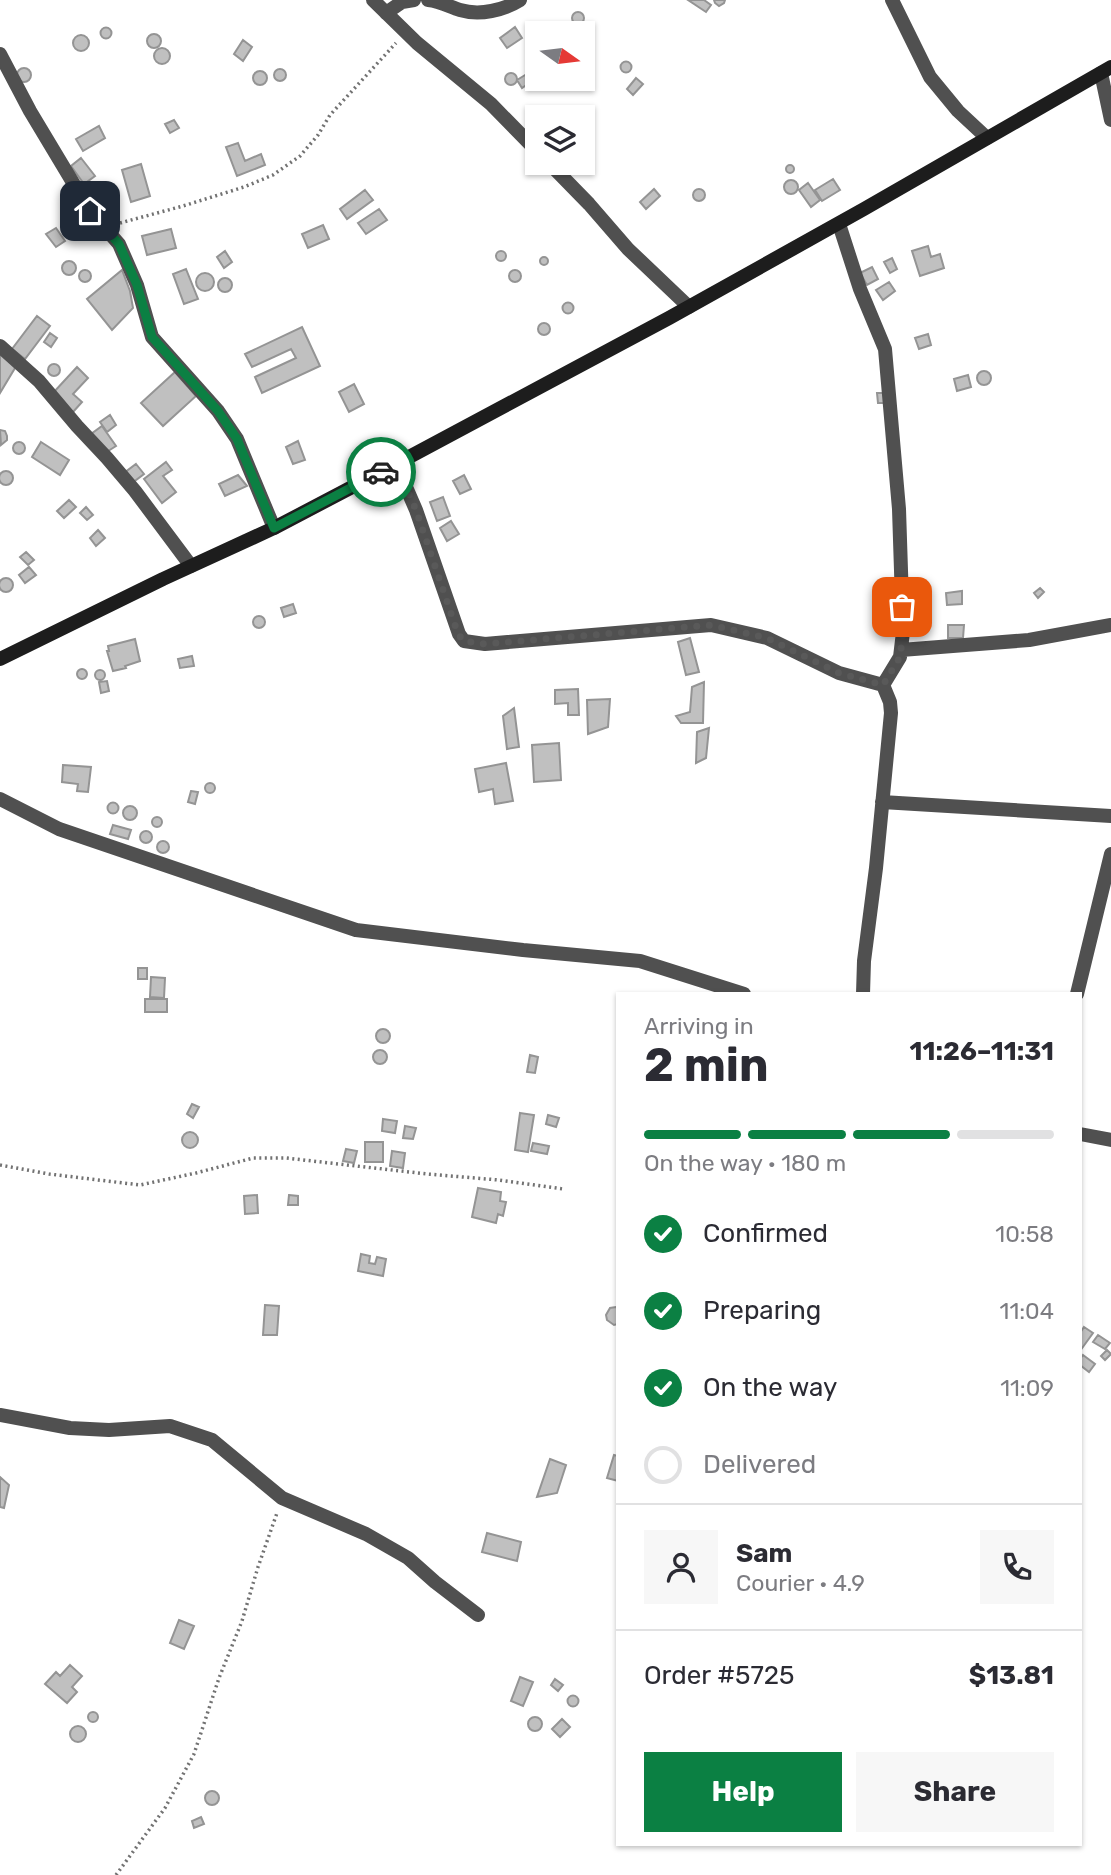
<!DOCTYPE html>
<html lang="en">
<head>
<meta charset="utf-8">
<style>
	:root { --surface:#fff; --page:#f7f7f7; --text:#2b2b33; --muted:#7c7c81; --line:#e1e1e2; --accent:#0b8043 }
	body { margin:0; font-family:Rubik,sans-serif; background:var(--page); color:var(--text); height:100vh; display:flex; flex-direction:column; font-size:26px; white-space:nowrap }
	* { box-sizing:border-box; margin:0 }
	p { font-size:23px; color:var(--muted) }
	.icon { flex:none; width:38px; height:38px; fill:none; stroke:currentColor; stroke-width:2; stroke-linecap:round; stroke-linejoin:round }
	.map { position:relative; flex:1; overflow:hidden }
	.details { position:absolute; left:616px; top:992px; width:466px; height:854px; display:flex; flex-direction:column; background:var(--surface); border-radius:0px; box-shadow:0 2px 5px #0004 }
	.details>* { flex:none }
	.needle { width:46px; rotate:104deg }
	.controls { position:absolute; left:525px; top:21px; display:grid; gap:14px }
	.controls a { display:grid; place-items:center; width:70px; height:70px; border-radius:0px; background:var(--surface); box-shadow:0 2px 5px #0004; font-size:35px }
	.pin { position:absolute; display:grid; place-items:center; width:60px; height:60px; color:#fff; margin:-30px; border-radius:14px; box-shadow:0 4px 10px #0006 }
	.courier { position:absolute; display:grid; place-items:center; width:70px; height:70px; margin:-35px; border:5px solid #0b8043; border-radius:50%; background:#fff; color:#222; box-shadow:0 2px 9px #0007 }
	.summary em { font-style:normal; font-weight:700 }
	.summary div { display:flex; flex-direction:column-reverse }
	.summary { display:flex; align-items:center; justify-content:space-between; height:119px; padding:0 28px }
	h1 { font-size:46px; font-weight:700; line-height:52px }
	.bar { display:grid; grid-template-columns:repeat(4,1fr); gap:10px 7px; align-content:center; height:84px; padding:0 28px }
	.bar i { height:9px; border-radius:5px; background:var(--line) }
	.bar .on { background:var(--accent) }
	.bar p { grid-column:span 4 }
	.line { display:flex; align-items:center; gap:18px; padding:0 28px; border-top:2px solid var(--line) }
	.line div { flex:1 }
	.round { display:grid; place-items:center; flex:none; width:74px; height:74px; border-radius:0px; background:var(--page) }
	ol { padding:0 28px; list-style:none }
	li { display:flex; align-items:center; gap:21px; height:77px }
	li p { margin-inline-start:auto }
	li .icon { padding:7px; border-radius:50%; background:var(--accent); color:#fff; stroke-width:4 }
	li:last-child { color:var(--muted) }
	li i { width:38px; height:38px; border:4px solid var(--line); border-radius:50% }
	.primary-button { display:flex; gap:14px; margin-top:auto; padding:14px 28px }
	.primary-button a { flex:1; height:80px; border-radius:0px; background:var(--accent); color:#fff; font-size:28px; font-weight:700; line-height:80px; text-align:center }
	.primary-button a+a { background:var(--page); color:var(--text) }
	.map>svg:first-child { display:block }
</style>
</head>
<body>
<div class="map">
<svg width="1111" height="1875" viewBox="0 0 1111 1875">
	<rect width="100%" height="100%" fill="#fff"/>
	<path fill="#c0c0c0" stroke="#949494" stroke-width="2" d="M688,0H704L711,5L706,12Z
		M714,0H725L724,3L719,6L715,3Z
		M572 18a6 6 0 1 1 12 0a6 6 0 1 1-12 0Z
		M515,27L522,38L507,48L500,38Z
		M100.5 33a5.5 5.5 0 1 1 11 0a5.5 5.5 0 1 1-11 0Z
		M147 41a7 7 0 1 1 14 0a7 7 0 1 1-14 0Z
		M73 43a8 8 0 1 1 16 0a8 8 0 1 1-16 0Z
		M243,40L252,47L243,61L234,54Z
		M154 56a8 8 0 1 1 16 0a8 8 0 1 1-16 0Z
		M620.5 67a5.5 5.5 0 1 1 11 0a5.5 5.5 0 1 1-11 0Z
		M17 75a7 7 0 1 1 14 0a7 7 0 1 1-14 0Z
		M274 75a6 6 0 1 1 12 0a6 6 0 1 1-12 0Z
		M253 78a7 7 0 1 1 14 0a7 7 0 1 1-14 0Z
		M530,72L535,79L522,88L517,80Z
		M505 79a6 6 0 1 1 12 0a6 6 0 1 1-12 0Z
		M636,78L643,84L633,95L627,89Z
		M174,120L179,128L170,133L165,124Z
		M99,126L105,138L83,151L76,139Z
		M238,143L245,161L261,154L265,165L237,176L226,147Z
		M81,158L95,176L84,184L71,166Z
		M141,164L150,196L131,202L122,170Z
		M786 169a4 4 0 1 1 8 0a4 4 0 1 1-8 0Z
		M833,179L840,190L822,201L815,190Z
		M784 187a7 7 0 1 1 14 0a7 7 0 1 1-14 0Z
		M808,183L820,200L811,207L799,190Z
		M654,189L660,196L646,209L640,202Z
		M693 195a6 6 0 1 1 12 0a6 6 0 1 1-12 0Z
		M365,190L373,200L347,219L340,209Z
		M379,209L387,220L366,234L358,223Z
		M63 230a6 6 0 1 1 12 0a6 6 0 1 1-12 0Z
		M323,225L329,239L308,248L302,234Z
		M56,228L65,241L56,247L46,234Z
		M171,229L176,248L147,255L142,236Z
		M928,246L931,257L940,254L944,268L920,276L912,251Z
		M496 256a5 5 0 1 1 10 0a5 5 0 1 1-10 0Z
		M225,251L232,262L224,268L217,257Z
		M540 261a4 4 0 1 1 8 0a4 4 0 1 1-8 0Z
		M892,258L897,269L890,273L884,262Z
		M62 268a7 7 0 1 1 14 0a7 7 0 1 1-14 0Z
		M872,267L878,279L867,285L860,273Z
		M186,269L198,299L184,304L173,274Z
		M509 276a6 6 0 1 1 12 0a6 6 0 1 1-12 0Z
		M79 276a6 6 0 1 1 12 0a6 6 0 1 1-12 0Z
		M122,270L130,291L133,308L112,330L87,299Z
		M196 282a9 9 0 1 1 18 0a9 9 0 1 1-18 0Z
		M218 285a7 7 0 1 1 14 0a7 7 0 1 1-14 0Z
		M889,282L895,291L883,300L876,290Z
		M562.5 308a5.5 5.5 0 1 1 11 0a5.5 5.5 0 1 1-11 0Z
		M37,316L50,326L25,359L12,349Z
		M538 329a6 6 0 1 1 12 0a6 6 0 1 1-12 0Z
		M302,327L320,366L262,393L255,377L296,358L291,349L252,367L245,354Z
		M50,333L57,338L51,347L44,342Z
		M928,334L931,345L919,349L915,338Z
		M0,352L18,363L0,393Z
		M48 370a6 6 0 1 1 12 0a6 6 0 1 1-12 0Z
		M77,367L88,378L73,394L82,402L73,412L53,393Z
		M977 378a7 7 0 1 1 14 0a7 7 0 1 1-14 0Z
		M175,372L196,396L163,426L141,403Z
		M968,375L971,387L957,391L954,379Z
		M354,384L364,404L349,412L339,392Z
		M877,393H887V403H878Z
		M110,415L116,425L107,432L100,422Z
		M102,426L116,446L105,453L91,434Z
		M0,430L5,431L7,436V440L1,445Z
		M298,441L305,460L293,464L286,447Z
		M41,442L69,460L60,475L32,457Z
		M13 448a6 6 0 1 1 12 0a6 6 0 1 1-12 0Z
		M166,462L172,470L163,476L176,492L162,503L144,479Z
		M136,464L144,474L132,483L124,473Z
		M-1 478a7 7 0 1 1 14 0a7 7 0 1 1-14 0Z
		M238,475L247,486L225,496L219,484Z
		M464,475L471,489L460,494L453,481Z
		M443,497L450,516L437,521L430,502Z
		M69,500L76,507L64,518L57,511Z
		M86,507L93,515L87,520L80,513Z
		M451,521L459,534L447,541L440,528Z
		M98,530L105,538L96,546L90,538Z
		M26,552L34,560L28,565L20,557Z
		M29,567L36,575L25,583L19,575Z
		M-1 585a7 7 0 1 1 14 0a7 7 0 1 1-14 0Z
		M1040,588L1044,592L1038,598L1034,593Z
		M962,591V604L947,605L946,593Z
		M293,604L296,613L284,617L281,608Z
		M253 622a6 6 0 1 1 12 0a6 6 0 1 1-12 0Z
		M948,625H964L963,638H948Z
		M690,638L699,672L686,675L678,642Z
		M135,639L140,661L125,666L126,668L113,671L107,651H109L108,646Z
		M192,656L194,666L180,668L178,659Z
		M77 674a5 5 0 1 1 10 0a5 5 0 1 1-10 0Z
		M95 675a5 5 0 1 1 10 0a5 5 0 1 1-10 0Z
		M107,681L109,691L101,693L99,682Z
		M704,682L703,723H681L676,716L690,712L692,687Z
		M578,689L579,715H568V703L555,704V690Z
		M610,699L608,727L588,734L587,700Z
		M514,708L519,747L507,749L503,716Z
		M709,728L706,758L696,763L697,732Z
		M559,743L561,780L534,782L532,745Z
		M506,763L513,801L495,804L493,789L479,792L475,769Z
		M63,765L91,767L88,792L77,791L78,784L62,782Z
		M205 788a5 5 0 1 1 10 0a5 5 0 1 1-10 0Z
		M191,791L198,792L195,804L188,802Z
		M107.5 808a5.5 5.5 0 1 1 11 0a5.5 5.5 0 1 1-11 0Z
		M123 813a7 7 0 1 1 14 0a7 7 0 1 1-14 0Z
		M152 822a5 5 0 1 1 10 0a5 5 0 1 1-10 0Z
		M113,825L131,830L128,839L110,834Z
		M140 837a6 6 0 1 1 12 0a6 6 0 1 1-12 0Z
		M157 847a6 6 0 1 1 12 0a6 6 0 1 1-12 0Z
		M138,968H147V979H138Z
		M151,977L165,978L164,998L150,997Z
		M145,999H167V1012H145Z
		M376 1036a7 7 0 1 1 14 0a7 7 0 1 1-14 0Z
		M373 1057a7 7 0 1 1 14 0a7 7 0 1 1-14 0Z
		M530,1055L538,1057L535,1073L527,1072Z
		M192,1104L199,1107L193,1118L187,1114Z
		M520,1113L534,1115L528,1152L515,1150Z
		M548,1115L559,1118L556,1127L546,1124Z
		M383,1119L397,1121L395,1133L382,1131Z
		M405,1126L416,1128L413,1139L403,1138Z
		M182 1140a8 8 0 1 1 16 0a8 8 0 1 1-16 0Z
		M365,1142H383V1162H365Z
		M533,1143L549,1146L547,1154L531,1151Z
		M346,1149L357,1151L354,1163L343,1161Z
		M392,1151L405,1153L403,1168L390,1166Z
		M478,1188L501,1192L500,1201L506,1202L503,1216L498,1214L496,1223L472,1217Z
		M257,1195L258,1213L245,1214L244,1196Z
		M289,1195L298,1196V1205H288Z
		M361,1254L370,1256L369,1263L375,1264L377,1257L386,1259L383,1276L358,1271Z
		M265,1305L279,1306L277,1335H263Z
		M616,1307L618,1308V1324L614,1325L607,1320L606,1315L610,1308Z
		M1084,1327L1093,1333L1080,1351V1333Z
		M1098,1335L1110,1343L1105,1349L1093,1342Z
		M1107,1350L1111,1354L1105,1360L1101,1356Z
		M1083,1355L1095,1364L1089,1372L1080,1365V1359Z
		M614,1455L618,1456V1481L607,1478Z
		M550,1459L566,1465L557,1493L537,1497Z
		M0,1477L9,1485L4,1508L0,1507Z
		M487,1533L521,1542L517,1561L482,1552Z
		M179,1620L194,1626L184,1649L170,1643Z
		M70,1665L82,1676L72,1687L77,1692L67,1703L45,1684L56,1672L60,1676Z
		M520,1677L533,1682L523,1706L511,1701Z
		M555,1679L563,1685L558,1691L551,1685Z
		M567.5 1701a5.5 5.5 0 1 1 11 0a5.5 5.5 0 1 1-11 0Z
		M88 1717a5 5 0 1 1 10 0a5 5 0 1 1-10 0Z
		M528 1724a7 7 0 1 1 14 0a7 7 0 1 1-14 0Z
		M562,1719L570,1727L560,1737L552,1729Z
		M70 1734a8 8 0 1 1 16 0a8 8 0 1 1-16 0Z
		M205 1798a7 7 0 1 1 14 0a7 7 0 1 1-14 0Z
		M201,1817L204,1824L194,1828L192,1821Z"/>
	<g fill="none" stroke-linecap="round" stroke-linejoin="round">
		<path stroke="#727272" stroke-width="3.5" stroke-dasharray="2 3.5" stroke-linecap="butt" d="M120,223L183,206L244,187L273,175L300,156L318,135L330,115L396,43
			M0,1165L49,1174L140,1185L196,1173L253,1158H286L427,1174L499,1180L563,1189
			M116,1875L165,1808L194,1754L219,1678L242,1621L258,1567L277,1513"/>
		<path stroke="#505050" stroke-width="14" d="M373,0L417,43L491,104L537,151
			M428,0C440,1 450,7 460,10C480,16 504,10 520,0
			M892,0L930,77L958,111L987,138
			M386,13L402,2L414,0
			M0,54L30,111L90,211L119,244L137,285L152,337L218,411L237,439L274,528
			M1101,73L1111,120
			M549,163L589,204L628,249L689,307
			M839,224L860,289L885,349L899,509L903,632L900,657L883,685
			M0,346L39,381L77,426L107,458L135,491L191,566
			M396,464L416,510L459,634L464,641L485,644L711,625L767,638L839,673L883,685L890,702L891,713L876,868L864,961L863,994
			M901,650L1029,640L1111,625
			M0,799L59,829L356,930L523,950L640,961L744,994
			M882,802L1111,816
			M1077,994L1111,854
			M1080,1134L1111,1140
			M0,1415L70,1428L109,1430L170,1426L212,1440L282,1498L366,1534L408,1558L435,1582L478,1615"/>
		<path stroke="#1d1d1d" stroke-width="14" d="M0,659L163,579L274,528L396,464L669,318L864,209L1111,67"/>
	</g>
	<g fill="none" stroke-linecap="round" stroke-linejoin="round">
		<path stroke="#595959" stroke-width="7" stroke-dasharray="0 12.6" d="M381,472L396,464L416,510L458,634L464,641L485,644L711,625L767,638L839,673L883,685L900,657L903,632L902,607"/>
		<path stroke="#0b8043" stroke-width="9" d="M90,211L119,244L137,285L152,337L218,411L237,439L274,528L381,472"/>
	</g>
</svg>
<div class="controls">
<a><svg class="needle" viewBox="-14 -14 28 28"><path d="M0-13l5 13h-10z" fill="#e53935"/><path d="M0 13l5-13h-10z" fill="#7c7c81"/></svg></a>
<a><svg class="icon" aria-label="layers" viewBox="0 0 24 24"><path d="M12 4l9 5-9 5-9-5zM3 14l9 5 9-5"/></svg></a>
</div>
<div class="pin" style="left:902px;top:607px;background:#ea580c"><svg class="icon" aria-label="bag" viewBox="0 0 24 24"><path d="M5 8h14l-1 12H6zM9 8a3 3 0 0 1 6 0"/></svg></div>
<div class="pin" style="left:90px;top:211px;background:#1f2937"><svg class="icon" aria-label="home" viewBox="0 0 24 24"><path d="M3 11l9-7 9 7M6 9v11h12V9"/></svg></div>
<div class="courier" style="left:381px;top:472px"><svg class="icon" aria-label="car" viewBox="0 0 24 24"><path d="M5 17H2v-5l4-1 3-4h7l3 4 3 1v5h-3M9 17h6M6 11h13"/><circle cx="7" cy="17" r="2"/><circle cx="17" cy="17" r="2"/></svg></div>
<section class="details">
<div class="summary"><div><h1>2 min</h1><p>Arriving in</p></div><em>11:26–11:31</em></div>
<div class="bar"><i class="on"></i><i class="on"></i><i class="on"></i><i></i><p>On the way · 180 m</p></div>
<ol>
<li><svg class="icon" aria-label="check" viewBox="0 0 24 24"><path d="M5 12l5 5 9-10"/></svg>Confirmed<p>10:58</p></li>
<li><svg class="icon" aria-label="check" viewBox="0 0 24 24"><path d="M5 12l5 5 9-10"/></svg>Preparing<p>11:04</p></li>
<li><svg class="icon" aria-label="check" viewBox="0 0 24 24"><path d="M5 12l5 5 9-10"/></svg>On the way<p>11:09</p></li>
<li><i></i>Delivered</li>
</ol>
<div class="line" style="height:126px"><a class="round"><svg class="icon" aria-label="person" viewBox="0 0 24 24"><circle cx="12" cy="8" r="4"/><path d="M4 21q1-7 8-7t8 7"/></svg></a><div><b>Sam</b><p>Courier · 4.9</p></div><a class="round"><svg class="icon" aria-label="phone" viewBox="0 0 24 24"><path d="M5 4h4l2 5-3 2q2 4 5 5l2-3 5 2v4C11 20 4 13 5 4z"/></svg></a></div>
<div class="line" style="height:91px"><div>Order #5725</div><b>$13.81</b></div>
<div class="primary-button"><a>Help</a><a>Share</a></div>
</section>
</div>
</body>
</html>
